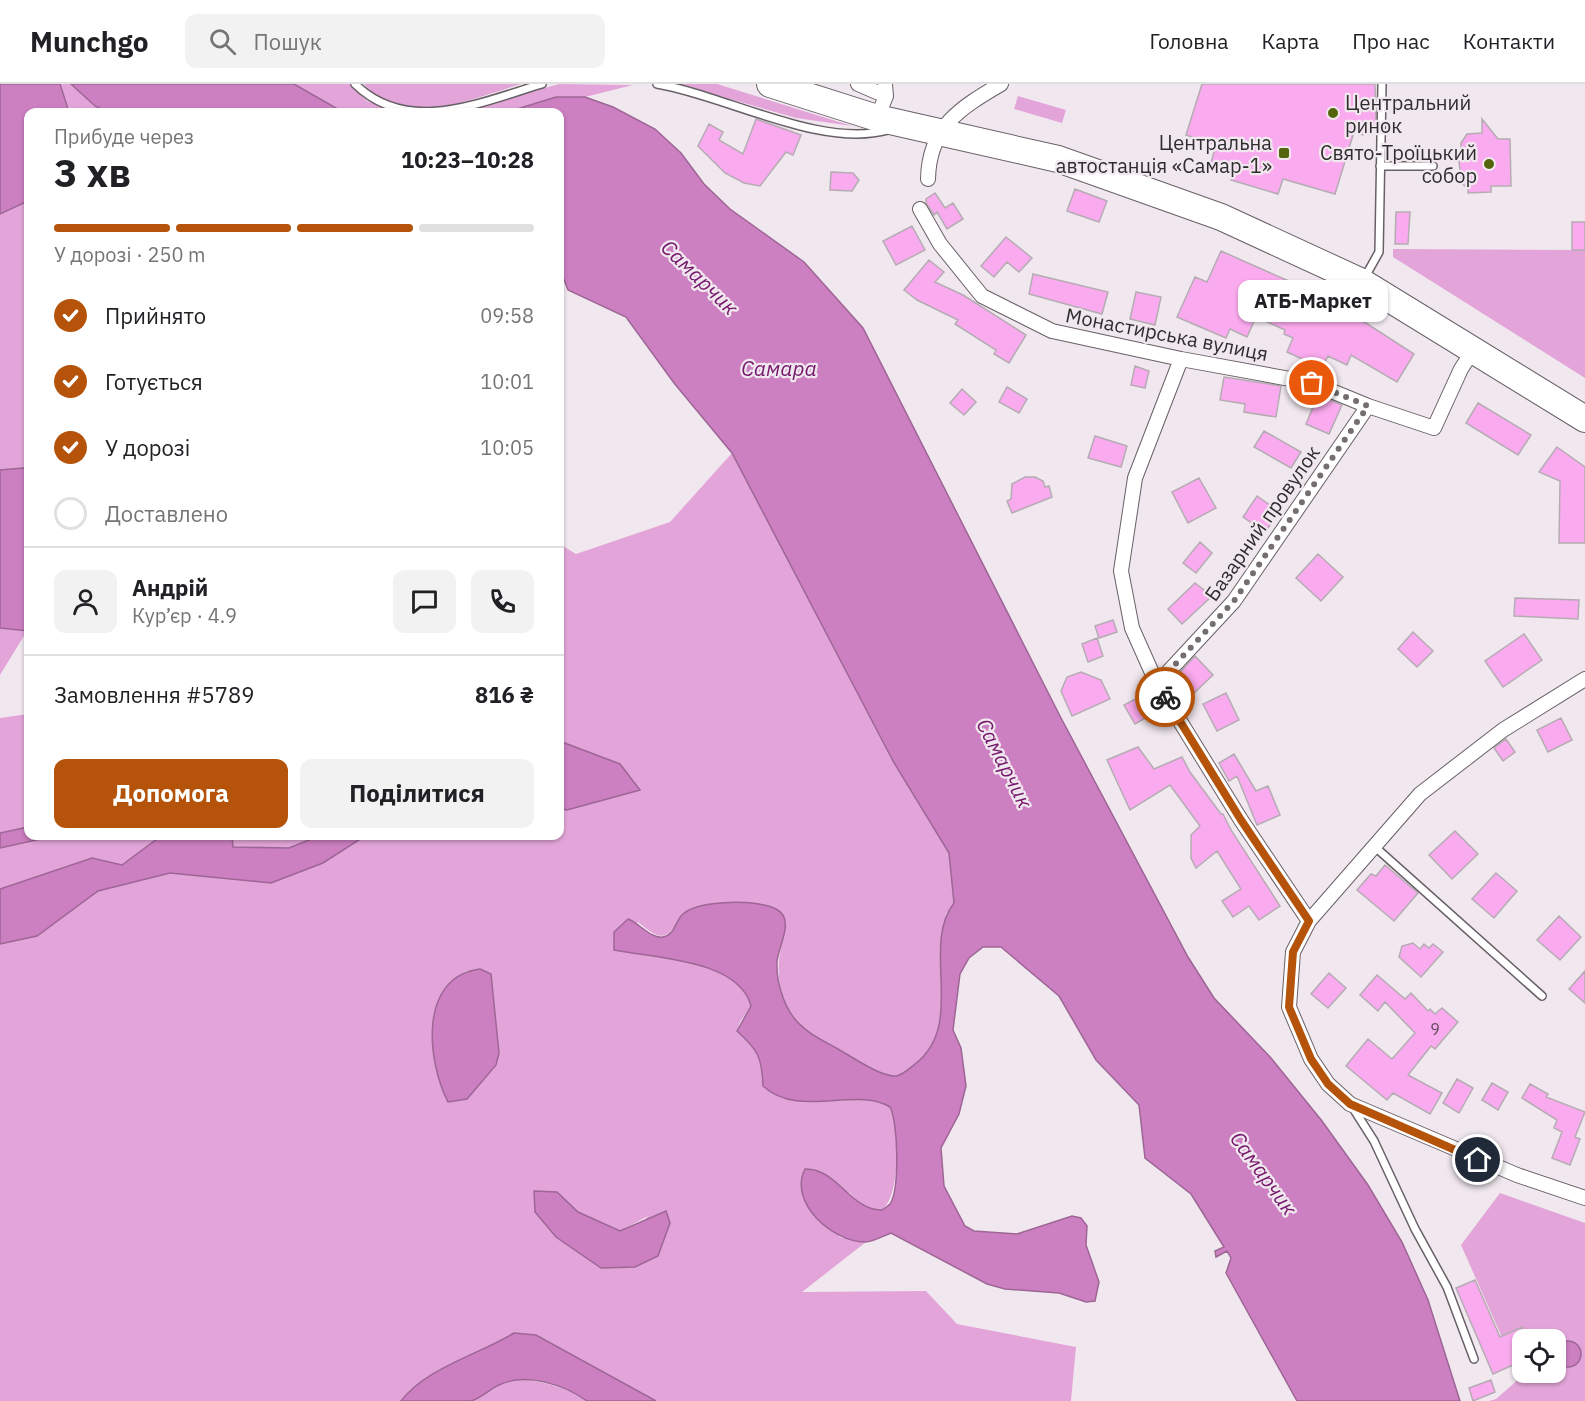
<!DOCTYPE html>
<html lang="uk">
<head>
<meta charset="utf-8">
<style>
	:root { --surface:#fff; --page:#f2f2f2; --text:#202124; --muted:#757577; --line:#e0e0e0; --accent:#b45309 }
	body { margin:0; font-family:"IBM Plex Sans",sans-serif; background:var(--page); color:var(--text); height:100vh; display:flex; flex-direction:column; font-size:22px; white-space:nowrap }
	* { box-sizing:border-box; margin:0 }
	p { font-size:20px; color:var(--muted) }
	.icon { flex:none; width:33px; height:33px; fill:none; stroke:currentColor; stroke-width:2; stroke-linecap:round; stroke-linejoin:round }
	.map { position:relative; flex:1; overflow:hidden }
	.sheet { position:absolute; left:24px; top:24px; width:540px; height:732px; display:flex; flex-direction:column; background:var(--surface); border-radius:12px; box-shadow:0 2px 4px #0004 }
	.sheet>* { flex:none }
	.buttons { position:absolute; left:1512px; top:1245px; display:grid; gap:12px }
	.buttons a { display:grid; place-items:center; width:54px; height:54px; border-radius:12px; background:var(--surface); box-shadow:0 2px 4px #0004; font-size:30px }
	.pin { position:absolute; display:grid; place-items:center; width:51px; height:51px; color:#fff; margin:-26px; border:3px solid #fff; border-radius:50%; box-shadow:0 2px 6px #0007 }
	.courier { position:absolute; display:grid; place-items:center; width:60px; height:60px; margin:-30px; border:4px solid #b45309; border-radius:50%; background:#fff; color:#222; box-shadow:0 2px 8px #0007 }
	.bubble { position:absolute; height:42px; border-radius:12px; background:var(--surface); box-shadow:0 2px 4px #0004; font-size:20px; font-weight:800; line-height:42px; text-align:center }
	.overview em { font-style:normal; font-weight:800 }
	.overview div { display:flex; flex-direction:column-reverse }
	.overview { display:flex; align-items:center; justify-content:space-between; height:102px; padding:0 30px }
	h1 { font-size:39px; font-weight:800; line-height:45px }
	.bar { display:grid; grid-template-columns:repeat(4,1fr); gap:9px 6px; align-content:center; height:72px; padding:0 30px }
	.bar i { height:8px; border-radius:4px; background:var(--line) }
	.bar .current { background:var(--accent) }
	.bar p { grid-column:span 4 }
	.line { display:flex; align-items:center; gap:15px; padding:0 30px; border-top:2px solid var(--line) }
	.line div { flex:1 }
	.round { display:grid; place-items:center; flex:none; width:63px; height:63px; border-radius:12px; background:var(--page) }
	ol { padding:0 30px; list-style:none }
	li { display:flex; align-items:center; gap:18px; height:66px }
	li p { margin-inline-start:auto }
	li .icon { padding:6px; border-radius:50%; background:var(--accent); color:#fff; stroke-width:4 }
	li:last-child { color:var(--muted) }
	li i { width:33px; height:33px; border:3px solid var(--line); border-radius:50% }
	.button { display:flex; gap:12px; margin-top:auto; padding:12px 30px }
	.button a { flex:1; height:69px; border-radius:12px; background:var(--accent); color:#fff; font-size:24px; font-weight:800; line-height:69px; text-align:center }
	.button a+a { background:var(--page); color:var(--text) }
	header { display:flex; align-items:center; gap:36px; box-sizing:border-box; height:84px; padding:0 30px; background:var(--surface); border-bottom:2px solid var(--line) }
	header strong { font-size:28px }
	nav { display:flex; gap:33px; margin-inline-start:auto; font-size:21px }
	.search { width:420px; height:54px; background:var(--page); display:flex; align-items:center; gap:15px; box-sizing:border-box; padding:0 21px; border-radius:12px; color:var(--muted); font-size:22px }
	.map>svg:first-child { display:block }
</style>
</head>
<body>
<header>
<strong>Munchgo</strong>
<div class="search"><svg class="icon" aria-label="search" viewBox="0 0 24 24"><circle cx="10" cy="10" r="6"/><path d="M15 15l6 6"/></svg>Пошук</div>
<nav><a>Головна</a><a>Карта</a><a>Про нас</a><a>Контакти</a></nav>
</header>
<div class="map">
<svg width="1585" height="1317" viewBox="0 0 1585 1317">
	<rect width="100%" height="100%" fill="#f1e8ef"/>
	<path fill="#e3a5d9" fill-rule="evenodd" d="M60,0H71L95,22L107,28H69Z
		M294,0H350L367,17L398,28H343Z
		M364,0H521C474,14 404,46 364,0Z
		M559,0L633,1L585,13H556L507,28H459Z
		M677,0H717L852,42L796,34Z
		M1018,12L1066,26L1062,39L1014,25Z
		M28,117V385L0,386V130Z
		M1393,165L1585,166V294L1393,173Z
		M732,369L893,677L949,769L954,819L946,830C944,867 950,939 928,970C923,977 904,992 894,992C881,991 815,955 805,946C796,937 789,927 784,916C774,889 780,866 786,840L714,819L682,831C666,858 661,857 638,838L614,866C654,874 739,875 751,922L740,938L737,947C758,966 762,973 763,1002L883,1018L890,1023L895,1030C897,1054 901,1110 882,1126C866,1126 860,1120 849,1108L839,1153L866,1158L802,1208L926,1207L957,1240L1076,1263L1071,1317H656L537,1251L514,1249L487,1265L438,1286L410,1306L401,1317H0V860L37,852L98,807L170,789L271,799L365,752H560V724L567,726L639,706L620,680L560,659V460L576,470L670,438ZM466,887L490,890L496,981L466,1015L437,919L448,901ZM557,1108L578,1128L620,1147L648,1132L601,1184Z
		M0,544L27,547L0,591Z
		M28,630V743L0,749V634Z
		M54,752H161L122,781L91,774L0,805V764Z
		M232,752H319L289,764L233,763Z
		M1500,1109L1585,1139V1317H1489L1496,1315L1520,1294L1461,1161ZM1522,1256H1556V1288H1522Z
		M522,1295C544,1298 569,1304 587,1317H471L502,1300Z"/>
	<path fill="#cc7fc1" stroke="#9d6695" stroke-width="1.5" d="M0,0H60L69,28H28V117L0,130Z
		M71,0H294L343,28H107L95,22Z
		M556,13H585L613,23L655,45L681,69L704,100L730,125L804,178L863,244L1060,632L1188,873L1214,914L1271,974L1322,1037L1368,1101L1402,1158L1428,1216L1460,1317H1297L1226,1189L1231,1174L1227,1167L1216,1173L1215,1167L1224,1163L1191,1110L1145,1074L1139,1021L1096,976L1059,912L1001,863H983L969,874L960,890L953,946L961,964L966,1002L959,1030L941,1064L944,1102L965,1142L974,1147L1017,1150L1072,1132L1081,1134L1087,1142L1086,1161L1099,1198L1095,1217L1086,1218L1059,1209L1005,1205L987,1200L891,1149C883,1152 873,1158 865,1158C833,1158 788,1119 805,1085C837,1084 851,1127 882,1126C885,1124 888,1122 890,1120C900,1105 898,1037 890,1023C857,1002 798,1035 763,1002C762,973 758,966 737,947L751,922C739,875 653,874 614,866V848L628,835C639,839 651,855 663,853C675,851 675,837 683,830C699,816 757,815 776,825C796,835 778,862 777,878C776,896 783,920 794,934C806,949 822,956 838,965C852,973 881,993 896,992C903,991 910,984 915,980C967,940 920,863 954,819L949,769L893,677L732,369L674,299L626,233L568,206L560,185V28H507Z
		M23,384L28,385V547L0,544V386Z
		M562,658L620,680L640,706L567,726L560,724V659Z
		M28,743V752H54L0,764V749Z
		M161,752H232L233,763L289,764L319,752H365L323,779L271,799L170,789L98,807L37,852L0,860V805L92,774L122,781Z
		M480,885L491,890L499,969L496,981L467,1015L448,1018C427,977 418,893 480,885Z
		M534,1107L557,1108L578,1128L620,1147L666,1127L670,1139L658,1172L635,1183L601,1184L556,1153L535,1128Z
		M514,1249L536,1251L656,1317H587C565,1301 526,1288 499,1301C490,1305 481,1314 471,1317C456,1317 419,1317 401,1317C426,1284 478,1271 514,1249Z
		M1555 1270a13 13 0 1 1 26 0a13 13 0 1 1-26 0Z"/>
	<path fill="#faaaee" stroke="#b5acb3" stroke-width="1.5" d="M1202,0H1375L1376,41L1363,51L1354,48L1335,110L1283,95L1278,110L1231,96L1233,89L1210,82L1216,61L1186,51Z
		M756,35L801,51L793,71L786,68L760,102L744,99L725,89L698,62L709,40L723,48L719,56L743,70Z
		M1482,35L1498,55H1510L1511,102H1491V108L1468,109V104L1462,100L1458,71L1461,68V59L1467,50L1482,49Z
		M831,88L853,89L859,96L852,107L830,106Z
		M1075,105L1107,117L1099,138L1067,127Z
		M935,109L945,124L953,119L963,135L947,145L937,128L934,131L926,119V115Z
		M1396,128H1410L1408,160H1395Z
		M1572,138H1585V166H1572Z
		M912,142L925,166L896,181L883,157Z
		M1006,153L1032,174L1019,188L1007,178L994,193L981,182Z
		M1221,167L1291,198L1289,204L1366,239L1414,270L1397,298L1351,271L1347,281L1328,272L1322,284L1287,268L1293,254L1284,250L1285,246L1256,233L1247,253L1230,245L1226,254L1177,233L1195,193L1207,198Z
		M929,176L944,188L935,198L963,211L1026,251L1009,279L994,270L996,266L955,240L958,236L917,216L904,206Z
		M1033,190L1108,208L1102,230L1029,210Z
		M1136,208L1161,213L1155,241L1130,235Z
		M1135,282L1149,287L1145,304L1131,301Z
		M1224,293L1281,302L1276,333L1244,328L1245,320L1220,316Z
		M1007,303L1027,315L1019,329L999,318Z
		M962,305L976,318L964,331L950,319Z
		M1318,311L1342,321L1329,350L1306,340Z
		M1478,319L1531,351L1518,371L1466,339Z
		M1264,347L1301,368L1291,384L1254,363Z
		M1095,352L1127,362L1121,383L1088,374Z
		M1557,363L1585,383V459H1559L1560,397L1539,388Z
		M1025,393H1035L1043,397L1045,403L1049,402L1052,413L1012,429L1007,417L1011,415L1012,400Z
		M1199,394L1216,424L1188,439L1172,408Z
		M1257,412L1273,423L1267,433L1273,437L1265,448L1243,433Z
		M1200,458L1212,469L1196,489L1183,479Z
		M1318,470L1343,493L1321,517L1296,494Z
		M1195,499L1212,512L1182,540L1168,525Z
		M1515,514L1579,516L1578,535L1514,532Z
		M1113,536L1117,548L1099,554L1095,542Z
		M1413,548L1433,567L1417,583L1398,565Z
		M1524,550L1542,576L1503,603L1485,577Z
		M1097,554L1103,572L1088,578L1082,560Z
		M1195,572L1213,591L1194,609H1189L1175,594Z
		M1081,588L1101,596L1110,615L1072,632L1061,607L1067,593Z
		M1226,609L1239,636L1217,647L1203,620Z
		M1145,610L1156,628L1135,640L1124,621Z
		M1561,634L1572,656L1548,668L1537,646Z
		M1506,655L1515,668L1503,677L1494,664Z
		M1138,663L1154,685L1182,673L1190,688L1221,730H1223L1231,746L1280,822L1259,836L1249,822L1233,833L1222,817L1241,805L1217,767L1196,784L1191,774V751L1200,742L1170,701L1130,726L1107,676Z
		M1234,670L1256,707L1268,702L1280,731L1257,741L1237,692L1229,697L1219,679Z
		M1455,747L1478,770L1452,795L1429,771Z
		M1385,781L1418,809L1394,837L1357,806L1371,790L1376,792Z
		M1496,789L1517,807L1494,834L1472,815Z
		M1559,832L1581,853L1560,876L1537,856Z
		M1413,859L1420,865L1424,860L1429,864L1433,860L1443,868L1421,893L1399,873L1402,862Z
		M1585,887V919L1569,905Z
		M1329,889L1346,904L1328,924L1311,910Z
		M1377,891L1405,915L1411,909L1428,927L1430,925L1435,930L1442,924L1458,938L1435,965L1431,962L1408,991L1442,1009L1430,1030L1393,1009L1387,1016L1346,982L1368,955L1392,975L1415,949L1385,918L1378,927L1360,911Z
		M1457,995L1473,1004L1459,1029L1443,1019Z
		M1492,999L1508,1008L1498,1026L1482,1016Z
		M1530,1000L1548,1010L1546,1013L1585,1028L1575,1053L1580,1055L1570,1081L1552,1074L1562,1048L1554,1044L1557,1036L1522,1014Z
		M1475,1196L1500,1253L1522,1243V1277L1493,1290L1456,1204Z
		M1491,1296L1495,1308L1473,1317L1469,1304Z"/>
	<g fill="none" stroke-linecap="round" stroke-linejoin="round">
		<g stroke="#686066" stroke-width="10">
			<path id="lane" d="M355,0C408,52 481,18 542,0
				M657,0C725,11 821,65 888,46
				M1380,82H1433
				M1365,193L1379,168L1382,0
				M1374,762L1542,912
				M1353,1024L1374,1057L1415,1145L1447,1203L1474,1275"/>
		</g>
		<g stroke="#686066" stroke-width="16">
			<path id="street" d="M858,0L886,12
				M877,34L886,12L885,0
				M928,95C929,43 960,24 1001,0
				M920,125L940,160L982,212L1052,247L1181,275L1312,299L1368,322L1434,344L1461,285L1474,265
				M1181,275L1135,394L1121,487L1132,544L1157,600L1241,736L1309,837
				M1585,595L1503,646L1420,710L1309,837L1293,868L1289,923L1311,975L1328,1000L1350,1020L1517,1091L1585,1114
				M1157,600L1234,517L1368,322"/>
		</g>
		<g stroke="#686066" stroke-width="28">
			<path id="highway" d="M770,0L877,34L1058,75L1221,133L1362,198L1585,335"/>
		</g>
		<use href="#lane" stroke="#fff" stroke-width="7"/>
		<use href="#street" stroke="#fff" stroke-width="14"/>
		<use href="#highway" stroke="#fff" stroke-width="26"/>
	</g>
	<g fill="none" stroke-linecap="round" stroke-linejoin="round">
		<path stroke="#746e72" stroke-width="6" stroke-dasharray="0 10.8" d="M1165,613L1157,600L1234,517L1368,322L1312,299"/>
		<path stroke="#b45309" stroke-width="8" d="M1165,613L1241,736L1309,837L1293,868L1289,923L1311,975L1328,1000L1350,1020L1478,1076"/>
	</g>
	<g fill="#54640b" stroke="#f1e8ef" stroke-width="2">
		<circle cx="1333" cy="29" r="6"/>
		<rect x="1278" y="63" width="12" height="12" rx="3"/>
		<circle cx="1489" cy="80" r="6"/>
	</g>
	<g text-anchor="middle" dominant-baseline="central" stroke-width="4.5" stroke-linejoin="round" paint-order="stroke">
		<g font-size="16" fill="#624c5f">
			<text x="1435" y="945">9</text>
		</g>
		<g font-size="20" fill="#302d2f" stroke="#f1e8ef" text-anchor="end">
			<text x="1345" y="18" text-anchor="start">Центральний<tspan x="1345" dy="23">ринок</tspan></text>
			<text x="1272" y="58">Центральна<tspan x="1272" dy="23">автостанція «Самар-1»</tspan></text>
			<text x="1477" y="68">Свято-Троїцький<tspan x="1477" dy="23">собор</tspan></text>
		</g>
		<g font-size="20" fill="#302d2f" stroke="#f1e8ef">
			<text transform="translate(1167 250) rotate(11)">Монастирська вулиця</text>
			<text transform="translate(1262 439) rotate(-55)">Базарний провулок</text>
		</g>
		<g font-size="21" font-style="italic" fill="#75186c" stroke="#f1e8ef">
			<text transform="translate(700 193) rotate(44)">Самарчик</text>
			<text x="779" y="284">Самара</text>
			<text transform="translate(1005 679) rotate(63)">Самарчик</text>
			<text transform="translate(1264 1089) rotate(54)">Самарчик</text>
		</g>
	</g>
</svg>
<div class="buttons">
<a><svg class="icon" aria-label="locate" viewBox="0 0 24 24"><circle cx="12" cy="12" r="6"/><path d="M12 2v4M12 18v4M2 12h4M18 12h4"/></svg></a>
</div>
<div class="pin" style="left:1312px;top:299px;background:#ea580c"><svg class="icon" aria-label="bag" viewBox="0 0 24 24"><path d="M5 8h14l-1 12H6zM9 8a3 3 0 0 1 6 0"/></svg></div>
<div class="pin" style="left:1478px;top:1076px;background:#1f2937"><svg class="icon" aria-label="home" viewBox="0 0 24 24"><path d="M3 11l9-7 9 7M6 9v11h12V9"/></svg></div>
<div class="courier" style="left:1165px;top:613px"><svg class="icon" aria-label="bike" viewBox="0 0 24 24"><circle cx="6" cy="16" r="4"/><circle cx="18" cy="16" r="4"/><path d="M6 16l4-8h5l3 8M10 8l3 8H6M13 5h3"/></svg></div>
<div class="bubble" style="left:1238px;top:196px;width:150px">АТБ-Маркет</div>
<section class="sheet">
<div class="overview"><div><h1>3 хв</h1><p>Прибуде через</p></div><em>10:23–10:28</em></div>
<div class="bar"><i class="current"></i><i class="current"></i><i class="current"></i><i></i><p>У дорозі · 250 m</p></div>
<ol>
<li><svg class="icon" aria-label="check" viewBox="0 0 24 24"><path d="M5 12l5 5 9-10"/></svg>Прийнято<p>09:58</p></li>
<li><svg class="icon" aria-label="check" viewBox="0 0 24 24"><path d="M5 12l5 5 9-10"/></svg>Готується<p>10:01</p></li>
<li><svg class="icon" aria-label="check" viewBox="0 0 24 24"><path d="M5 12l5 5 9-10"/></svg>У дорозі<p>10:05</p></li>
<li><i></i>Доставлено</li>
</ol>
<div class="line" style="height:108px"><a class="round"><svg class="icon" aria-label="person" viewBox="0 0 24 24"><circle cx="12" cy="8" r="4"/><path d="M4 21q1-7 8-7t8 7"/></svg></a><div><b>Андрій</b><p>Кур’єр · 4.9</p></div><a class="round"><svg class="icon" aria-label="chat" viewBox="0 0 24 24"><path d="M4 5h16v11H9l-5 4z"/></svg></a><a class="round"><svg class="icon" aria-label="phone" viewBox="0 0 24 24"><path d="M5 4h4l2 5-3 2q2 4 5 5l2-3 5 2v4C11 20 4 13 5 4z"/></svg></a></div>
<div class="line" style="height:78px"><div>Замовлення #5789</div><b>816 ₴</b></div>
<div class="button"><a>Допомога</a><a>Поділитися</a></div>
</section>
</div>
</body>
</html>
